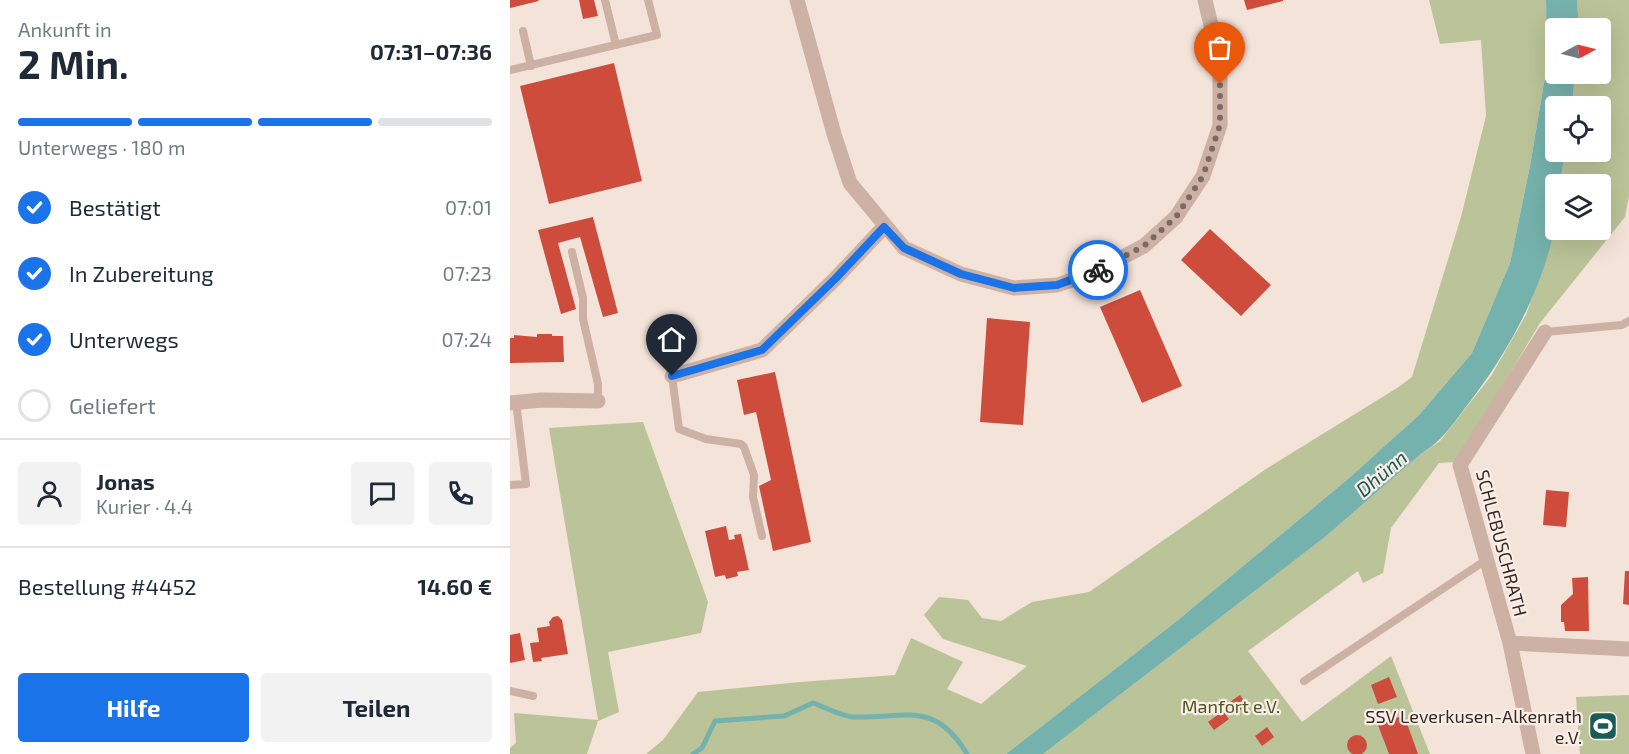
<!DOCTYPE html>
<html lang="de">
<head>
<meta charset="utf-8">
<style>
	:root { --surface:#fff; --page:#f2f2f3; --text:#1f2937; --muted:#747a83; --line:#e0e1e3; --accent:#1a73e8 }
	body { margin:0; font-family:"Exo 2",sans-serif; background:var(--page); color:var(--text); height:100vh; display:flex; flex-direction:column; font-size:22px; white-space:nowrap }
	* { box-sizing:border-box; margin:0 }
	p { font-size:20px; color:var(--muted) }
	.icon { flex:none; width:33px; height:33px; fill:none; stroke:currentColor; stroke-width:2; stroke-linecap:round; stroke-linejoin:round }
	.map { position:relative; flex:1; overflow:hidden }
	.drawer { display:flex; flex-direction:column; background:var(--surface); width:510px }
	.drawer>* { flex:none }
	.needle { width:39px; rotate:83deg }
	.fabs { position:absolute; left:1035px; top:18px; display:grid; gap:12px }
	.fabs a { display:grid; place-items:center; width:66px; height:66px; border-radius:6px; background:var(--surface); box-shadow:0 6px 24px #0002; font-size:30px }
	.pin { position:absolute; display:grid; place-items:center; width:51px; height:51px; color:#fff; margin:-62px -26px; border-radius:50% 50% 50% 0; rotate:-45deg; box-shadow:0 0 6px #0007 }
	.pin .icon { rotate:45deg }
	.courier { position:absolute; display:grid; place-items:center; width:60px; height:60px; margin:-30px; border:4px solid #1a73e8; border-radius:50%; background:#fff; color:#222; box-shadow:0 2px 8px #0007 }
	.head em { font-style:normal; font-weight:700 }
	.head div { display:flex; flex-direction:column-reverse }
	.head { display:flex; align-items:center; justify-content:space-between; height:102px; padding:0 18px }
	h1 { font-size:39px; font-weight:700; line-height:45px }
	.bar { display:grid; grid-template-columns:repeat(4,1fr); gap:9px 6px; align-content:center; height:72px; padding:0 18px }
	.bar i { height:8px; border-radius:4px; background:var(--line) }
	.bar .selected { background:var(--accent) }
	.bar p { grid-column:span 4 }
	.line { display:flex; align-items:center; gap:15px; padding:0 18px; border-top:2px solid var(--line) }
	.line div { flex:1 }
	.round { display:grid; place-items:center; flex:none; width:63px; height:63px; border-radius:6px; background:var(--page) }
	ol { padding:0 18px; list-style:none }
	li { display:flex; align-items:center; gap:18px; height:66px }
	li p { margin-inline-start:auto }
	li .icon { padding:6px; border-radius:50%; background:var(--accent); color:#fff; stroke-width:4 }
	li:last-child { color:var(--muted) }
	li i { width:33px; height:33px; border:3px solid var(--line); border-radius:50% }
	.primary-button { display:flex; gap:12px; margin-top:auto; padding:12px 18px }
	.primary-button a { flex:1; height:69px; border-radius:6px; background:var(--accent); color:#fff; font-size:24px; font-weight:700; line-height:69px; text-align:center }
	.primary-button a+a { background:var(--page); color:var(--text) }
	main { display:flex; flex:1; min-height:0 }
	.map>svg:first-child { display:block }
</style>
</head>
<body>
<main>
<section class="drawer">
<div class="head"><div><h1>2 Min.</h1><p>Ankunft in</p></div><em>07:31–07:36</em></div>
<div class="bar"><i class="selected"></i><i class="selected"></i><i class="selected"></i><i></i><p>Unterwegs · 180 m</p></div>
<ol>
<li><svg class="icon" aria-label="check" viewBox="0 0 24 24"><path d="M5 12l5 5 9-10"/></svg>Bestätigt<p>07:01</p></li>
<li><svg class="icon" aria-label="check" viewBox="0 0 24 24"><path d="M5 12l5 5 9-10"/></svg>In Zubereitung<p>07:23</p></li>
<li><svg class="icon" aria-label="check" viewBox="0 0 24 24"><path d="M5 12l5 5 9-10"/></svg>Unterwegs<p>07:24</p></li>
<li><i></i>Geliefert</li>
</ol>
<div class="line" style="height:108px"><a class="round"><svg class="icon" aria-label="person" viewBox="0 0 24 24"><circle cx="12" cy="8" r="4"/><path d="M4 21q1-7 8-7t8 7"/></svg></a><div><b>Jonas</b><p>Kurier · 4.4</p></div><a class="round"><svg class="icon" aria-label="chat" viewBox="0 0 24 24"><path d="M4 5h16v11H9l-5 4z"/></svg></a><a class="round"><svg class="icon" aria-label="phone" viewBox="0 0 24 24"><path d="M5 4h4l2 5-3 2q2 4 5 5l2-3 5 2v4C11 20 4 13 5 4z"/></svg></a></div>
<div class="line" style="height:78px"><div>Bestellung #4452</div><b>14.60 €</b></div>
<div class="primary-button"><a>Hilfe</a><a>Teilen</a></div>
</section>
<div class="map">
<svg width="1119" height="754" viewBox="0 0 1119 754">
	<rect width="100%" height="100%" fill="#f3e3d9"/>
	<path fill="#bbc398" d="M919,0H1036L1037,65L1020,166L1000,263L962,353L909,415L838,479L668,620L496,754H136L153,740L188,692L290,682L385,675L401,638L453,662L437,689L471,704L517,666L433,639L414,615L429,597L458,600L472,618L491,621L522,602L579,592L756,469L887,388L902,377L951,217L976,116L971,40L930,44Z
		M1067,0H1119V196L1115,217L1030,323L947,462L929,463L881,528L873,573L853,583L848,571L738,651L792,722L881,656L920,754H533L815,537L912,453L930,441L981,376L1016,315L1041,244L1045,215L1046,230H1090V184H1050L1055,152H1090V106H1062L1065,74H1090V28H1069Z
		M133,422L198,602L191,633L98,652L109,712L88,721L77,754H0V748L6,743L4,713L88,720L39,428Z
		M1119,695V754H1070L1066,697Z"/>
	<path fill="#76b2ad" d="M1036,0H1067L1069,28H1046V74H1065L1062,106H1046V152H1055L1050,184H1046C1046,204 1046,225 1041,244C1025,304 994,358 956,407C941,426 933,440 912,453L815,537L776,567L533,754H496L668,620L838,479L909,415L962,353L1000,263L1020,166L1037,65Z"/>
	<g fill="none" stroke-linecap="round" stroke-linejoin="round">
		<path stroke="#76b2ad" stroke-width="5" d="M183,754L192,748L205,721L274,716L303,703C315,707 330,716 343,717C394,719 424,699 457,754"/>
	</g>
	<path fill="#ce4c3c" d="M0,0H28L29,1L0,8Z
		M69,0H84L88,16L73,19Z
		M734,0H773V1L737,10Z
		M104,63L132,181L39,204L10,86Z
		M83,217L108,313L93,317L70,237L48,243L66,309L51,314L28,230Z
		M700,229L761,285L731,316L671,260Z
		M630,290L672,386L632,403L590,307Z
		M477,318L520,322L513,425L470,422Z
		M27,334H42V336H53L54,362L0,363V338H4V335L27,337Z
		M265,372L301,542L263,551L249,486L261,480L246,412L234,415L227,380Z
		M1036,490L1059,492L1056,527L1033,525Z
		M216,526L219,540L225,539L224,535L231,534L239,570L227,572L228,576L216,579L215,575L205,577L195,531Z
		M1115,571H1119V605L1113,604Z
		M1078,577L1079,631H1055L1054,622H1051V605L1063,594L1062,578Z
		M48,616L52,620L58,654L31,658L32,661L23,662L20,643L29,642L27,628L40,626L39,622L43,617Z
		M10,633L15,660L0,663V635Z
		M879,677L887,697L868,704L861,685Z
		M730,695L737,705L725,714L717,704Z
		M713,711L719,719L704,730L698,722Z
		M894,715L908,754H879L868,725Z
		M757,727L764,737L752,746L745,736Z
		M837 745a10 10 0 1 1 20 0a10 10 0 1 1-20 0Z"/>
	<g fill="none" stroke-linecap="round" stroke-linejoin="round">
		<path stroke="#ccb1a4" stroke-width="8" d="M95,0L106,45
			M13,31L21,66
			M0,70L147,35L138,0
			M62,252L73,298V319L88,384V401
			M1035,332L1112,325L1119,321
			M162,376L169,429L196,439L231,444L234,447L244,475L243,497L252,536
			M0,485L16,484L6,402
			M794,681L976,560
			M0,691L23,696"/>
		<path stroke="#ccb1a4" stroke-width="15" d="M287,0L324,134L340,183L394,248L451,274L504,288L547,285L580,274L634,246L666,217L693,176L710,125V63L695,0
			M162,376L252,350L325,279L374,227
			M0,403L32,400L88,401
			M1000,643L1119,649
			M1023,754L1000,643L950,465L1035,332"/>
	</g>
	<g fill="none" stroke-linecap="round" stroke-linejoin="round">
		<path stroke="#796a65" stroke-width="6" stroke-dasharray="0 10.8" d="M588,270L634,246L666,217L693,176L710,125V84"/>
		<path stroke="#1a73e8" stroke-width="8" d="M162,376L252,350L325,279L374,227L394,248L451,274L504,288L547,285L588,270"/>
	</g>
	<defs>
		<g id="stadium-square" transform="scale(1.5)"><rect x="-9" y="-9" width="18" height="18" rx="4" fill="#195b57" stroke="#fbeee6"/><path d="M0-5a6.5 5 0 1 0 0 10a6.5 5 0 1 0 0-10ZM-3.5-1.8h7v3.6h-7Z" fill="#fff"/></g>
	</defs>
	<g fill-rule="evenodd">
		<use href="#stadium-square" x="1093" y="726"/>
	</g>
	<g text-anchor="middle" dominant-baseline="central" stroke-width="4.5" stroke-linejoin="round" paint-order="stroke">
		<g font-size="18" fill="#372926" stroke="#fbeee6">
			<text transform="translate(992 543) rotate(75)">SCHLEBUSCHRATH</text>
		</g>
		<g font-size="18" fill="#4c5728" stroke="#fbeee6">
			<text x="721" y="706">Manfort e.V.</text>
		</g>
		<g font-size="18" fill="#372926" stroke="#fbeee6" text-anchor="end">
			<text x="1072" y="716">SSV Leverkusen-Alkenrath<tspan x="1072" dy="21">e.V.</tspan></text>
		</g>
		<g font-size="20" font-style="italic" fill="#195b57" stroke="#fbeee6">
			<text transform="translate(871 473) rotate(-40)">Dhünn</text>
		</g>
	</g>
</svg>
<div class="fabs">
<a><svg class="needle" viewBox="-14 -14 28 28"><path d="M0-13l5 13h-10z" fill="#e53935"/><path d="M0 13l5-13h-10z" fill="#747a83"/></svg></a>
<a><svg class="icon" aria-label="locate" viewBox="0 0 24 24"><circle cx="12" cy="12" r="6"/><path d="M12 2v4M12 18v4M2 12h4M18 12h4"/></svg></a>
<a><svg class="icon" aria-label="layers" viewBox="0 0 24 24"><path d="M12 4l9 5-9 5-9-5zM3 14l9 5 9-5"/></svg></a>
</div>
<div class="pin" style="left:710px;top:84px;background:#ea580c"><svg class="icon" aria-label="bag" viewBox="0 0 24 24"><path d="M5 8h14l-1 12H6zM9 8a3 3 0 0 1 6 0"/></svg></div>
<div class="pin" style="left:162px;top:376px;background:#1f2937"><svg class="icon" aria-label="home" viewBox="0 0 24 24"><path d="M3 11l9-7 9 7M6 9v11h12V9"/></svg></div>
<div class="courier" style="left:588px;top:270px"><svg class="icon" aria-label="bike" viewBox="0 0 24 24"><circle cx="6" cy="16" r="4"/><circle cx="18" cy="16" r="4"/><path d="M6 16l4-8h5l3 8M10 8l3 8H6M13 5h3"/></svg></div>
</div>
</main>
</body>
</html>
